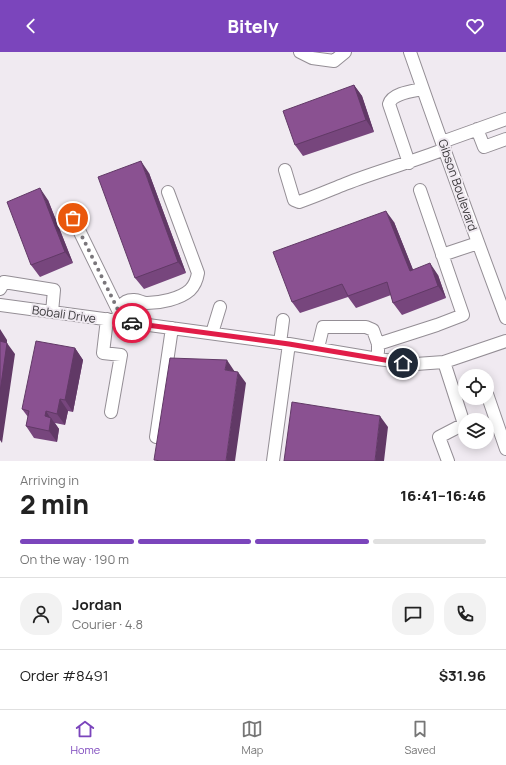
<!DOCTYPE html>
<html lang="en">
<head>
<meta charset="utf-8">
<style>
	:root { --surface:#fff; --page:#f2f2f2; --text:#222; --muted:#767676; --line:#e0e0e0; --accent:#7b45bc }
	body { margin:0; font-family:Manrope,sans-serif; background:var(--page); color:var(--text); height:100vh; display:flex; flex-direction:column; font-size:15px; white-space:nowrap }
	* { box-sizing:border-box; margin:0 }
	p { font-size:13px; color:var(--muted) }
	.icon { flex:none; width:22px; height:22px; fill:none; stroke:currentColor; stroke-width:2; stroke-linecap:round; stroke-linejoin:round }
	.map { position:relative; height:409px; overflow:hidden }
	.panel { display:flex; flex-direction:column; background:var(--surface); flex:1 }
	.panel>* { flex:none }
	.buttons { position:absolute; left:458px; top:317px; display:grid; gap:8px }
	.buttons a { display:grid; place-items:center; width:36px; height:36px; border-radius:50%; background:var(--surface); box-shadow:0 2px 10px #0003; font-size:20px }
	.pin { position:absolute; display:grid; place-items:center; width:34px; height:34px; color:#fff; margin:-17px; border:2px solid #fff; border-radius:50%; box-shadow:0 1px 4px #0007 }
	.courier { position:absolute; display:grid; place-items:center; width:40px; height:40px; margin:-20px; border:3px solid #e11d48; border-radius:50%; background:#fff; color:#222; box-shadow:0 1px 5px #0007 }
	.summary em { font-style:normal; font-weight:800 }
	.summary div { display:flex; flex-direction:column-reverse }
	.summary { display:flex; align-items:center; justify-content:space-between; height:68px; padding:0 20px }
	h1 { font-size:26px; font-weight:800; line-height:30px }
	.bar { display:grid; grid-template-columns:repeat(4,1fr); gap:6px 4px; align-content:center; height:48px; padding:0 20px }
	.bar i { height:5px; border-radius:3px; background:var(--line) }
	.bar .active { background:var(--accent) }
	.bar p { grid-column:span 4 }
	.line { display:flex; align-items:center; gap:10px; padding:0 20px; border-top:1px solid var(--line) }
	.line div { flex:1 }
	.round { display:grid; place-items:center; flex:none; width:42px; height:42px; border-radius:16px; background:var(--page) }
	header { display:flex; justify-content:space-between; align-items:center; height:52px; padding:0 20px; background:var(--accent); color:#fff; font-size:18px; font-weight:800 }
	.tab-bar { display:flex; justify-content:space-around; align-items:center; height:56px; border-top:1px solid var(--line); background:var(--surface); font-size:11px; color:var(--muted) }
	.tab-bar a { display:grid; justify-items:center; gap:2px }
	.tab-bar .active { color:var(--accent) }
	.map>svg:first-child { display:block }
</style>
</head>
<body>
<header><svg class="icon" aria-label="back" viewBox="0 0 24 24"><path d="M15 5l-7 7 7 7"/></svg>Bitely<svg class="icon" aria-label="heart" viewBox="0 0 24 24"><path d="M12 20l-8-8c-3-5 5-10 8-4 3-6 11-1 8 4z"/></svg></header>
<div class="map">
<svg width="506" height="409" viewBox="0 0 506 409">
	<rect width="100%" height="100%" fill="#f0eaf1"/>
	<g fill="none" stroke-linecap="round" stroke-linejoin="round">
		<g stroke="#948e95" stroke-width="14">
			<path id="minor" d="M300,0L312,6L334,9L345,0
				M410,0C441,89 473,178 506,266
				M477,77L484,95L506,87
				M442,90L506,67
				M409,111L389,52C392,41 413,39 423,37
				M285,118L294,148L299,150C314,145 330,138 345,132C378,119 412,110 445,97
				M73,166L118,258
				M442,203L478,191
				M0,237L4,230L54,238L52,260
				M0,253L289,292L378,307L416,312L444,310L506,289
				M107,267L103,301L121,303L111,360
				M118,269C118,258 121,247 135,248C139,248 142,251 147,251C160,251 180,247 190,238C195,233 197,227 198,221L168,140
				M212,281L220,255
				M280,291L283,268
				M378,292L437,273L463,263L420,138
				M318,296L323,275H366L373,278L378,292V300
				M444,310L464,372L439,385L448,409
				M487,342L506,397
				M156,385L172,276
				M273,409L289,292"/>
		</g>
		<use href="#minor" stroke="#fff" stroke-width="12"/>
	</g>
	<path fill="#77467d" d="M354,33L362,44L374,80L303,104L295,93Z
		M149,121L186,221L144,237L135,226Z
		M48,148L73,211L40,225L31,213Z
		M394,170L413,218L438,223L446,246L402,263L393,251L391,243L356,256L348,245L300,261L292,250Z
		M75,296L83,308L73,360L68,359L65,373L55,371L59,377L57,390L34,386L26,374L28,365L22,357Z"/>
	<path fill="#613966" d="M354,33L362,44L374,80L366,68Z
		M141,109L149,121L186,221L178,210Z
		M40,136L48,148L73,211L65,200Z
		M386,159L394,170L418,230L410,219Z
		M430,211L438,223L446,246L438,234Z
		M0,277L7,288V291L15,302L2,391L0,388Z
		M75,296L83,308L73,360L65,348Z
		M227,308L235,320L225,318Z
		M238,320L246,331L235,409H226Z
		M60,347L68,359L65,373L57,362Z
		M46,359L51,367V366L59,377L57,390L49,379L45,364Z
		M380,364L388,375L384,409H375Z"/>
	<path fill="#8a5191" stroke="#613966" d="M354,33L366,68L295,93L283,59Z
		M141,109L178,210L135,226L98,125Z
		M40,136L65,200L31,213L7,150Z
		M386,159L410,219L430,211L438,234L393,251L387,230L348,244L342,232L292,250L273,200Z
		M0,289L7,291L0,340Z
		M36,289L75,296L65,348L60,347L57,362L46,359L45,364L51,366L49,379L26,374L29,359L22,357Z
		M170,306L227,308L225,318L238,320L226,409H161L154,408Z
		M292,350L380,364L375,409H284Z"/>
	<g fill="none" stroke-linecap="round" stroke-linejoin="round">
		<path stroke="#7a767b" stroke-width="4" stroke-dasharray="0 7.2" d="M73,166L118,258V269L132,271"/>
		<path stroke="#e11d48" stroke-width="5" d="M132,271L289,292L403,311"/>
	</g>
	<g text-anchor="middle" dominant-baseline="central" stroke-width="4" stroke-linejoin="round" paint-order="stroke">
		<g font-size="12" fill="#3a383b" stroke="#f0eaf1">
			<text transform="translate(458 133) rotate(71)">Gibson Boulevard</text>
			<text transform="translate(64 262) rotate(8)">Bobali Drive</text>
		</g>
	</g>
</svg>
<div class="buttons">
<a><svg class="icon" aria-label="locate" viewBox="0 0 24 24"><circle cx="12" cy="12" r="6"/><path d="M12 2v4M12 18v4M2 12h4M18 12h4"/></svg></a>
<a><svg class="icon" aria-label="layers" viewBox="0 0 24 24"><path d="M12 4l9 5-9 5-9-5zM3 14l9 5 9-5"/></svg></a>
</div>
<div class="pin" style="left:73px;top:166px;background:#ea580c"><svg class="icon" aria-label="bag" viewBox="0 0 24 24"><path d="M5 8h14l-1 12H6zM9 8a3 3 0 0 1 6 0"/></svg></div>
<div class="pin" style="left:403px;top:311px;background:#1f2937"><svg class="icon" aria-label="home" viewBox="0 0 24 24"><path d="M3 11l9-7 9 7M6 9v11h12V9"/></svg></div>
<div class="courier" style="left:132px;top:271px"><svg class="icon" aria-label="car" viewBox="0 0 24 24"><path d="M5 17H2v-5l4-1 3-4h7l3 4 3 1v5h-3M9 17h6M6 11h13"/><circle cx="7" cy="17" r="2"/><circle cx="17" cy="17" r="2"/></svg></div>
</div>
<section class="panel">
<div class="summary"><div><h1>2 min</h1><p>Arriving in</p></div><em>16:41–16:46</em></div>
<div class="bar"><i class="active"></i><i class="active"></i><i class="active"></i><i></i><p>On the way · 190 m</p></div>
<div class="line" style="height:72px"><a class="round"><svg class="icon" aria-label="person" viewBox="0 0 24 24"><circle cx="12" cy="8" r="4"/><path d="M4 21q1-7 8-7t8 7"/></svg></a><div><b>Jordan</b><p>Courier · 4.8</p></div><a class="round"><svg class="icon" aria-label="chat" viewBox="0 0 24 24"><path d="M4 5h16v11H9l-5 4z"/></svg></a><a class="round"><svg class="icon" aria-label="phone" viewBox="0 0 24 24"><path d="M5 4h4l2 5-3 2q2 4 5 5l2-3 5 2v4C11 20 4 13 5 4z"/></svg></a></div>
<div class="line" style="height:52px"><div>Order #8491</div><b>$31.96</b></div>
</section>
<nav class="tab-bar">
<a class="active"><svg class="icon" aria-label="home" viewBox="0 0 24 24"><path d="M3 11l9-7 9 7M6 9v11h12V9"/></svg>Home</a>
<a><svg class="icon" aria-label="map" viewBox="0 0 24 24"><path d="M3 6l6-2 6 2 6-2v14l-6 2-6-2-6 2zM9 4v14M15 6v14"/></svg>Map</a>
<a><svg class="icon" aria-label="saved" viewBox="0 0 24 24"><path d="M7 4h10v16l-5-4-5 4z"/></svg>Saved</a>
</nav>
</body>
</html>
